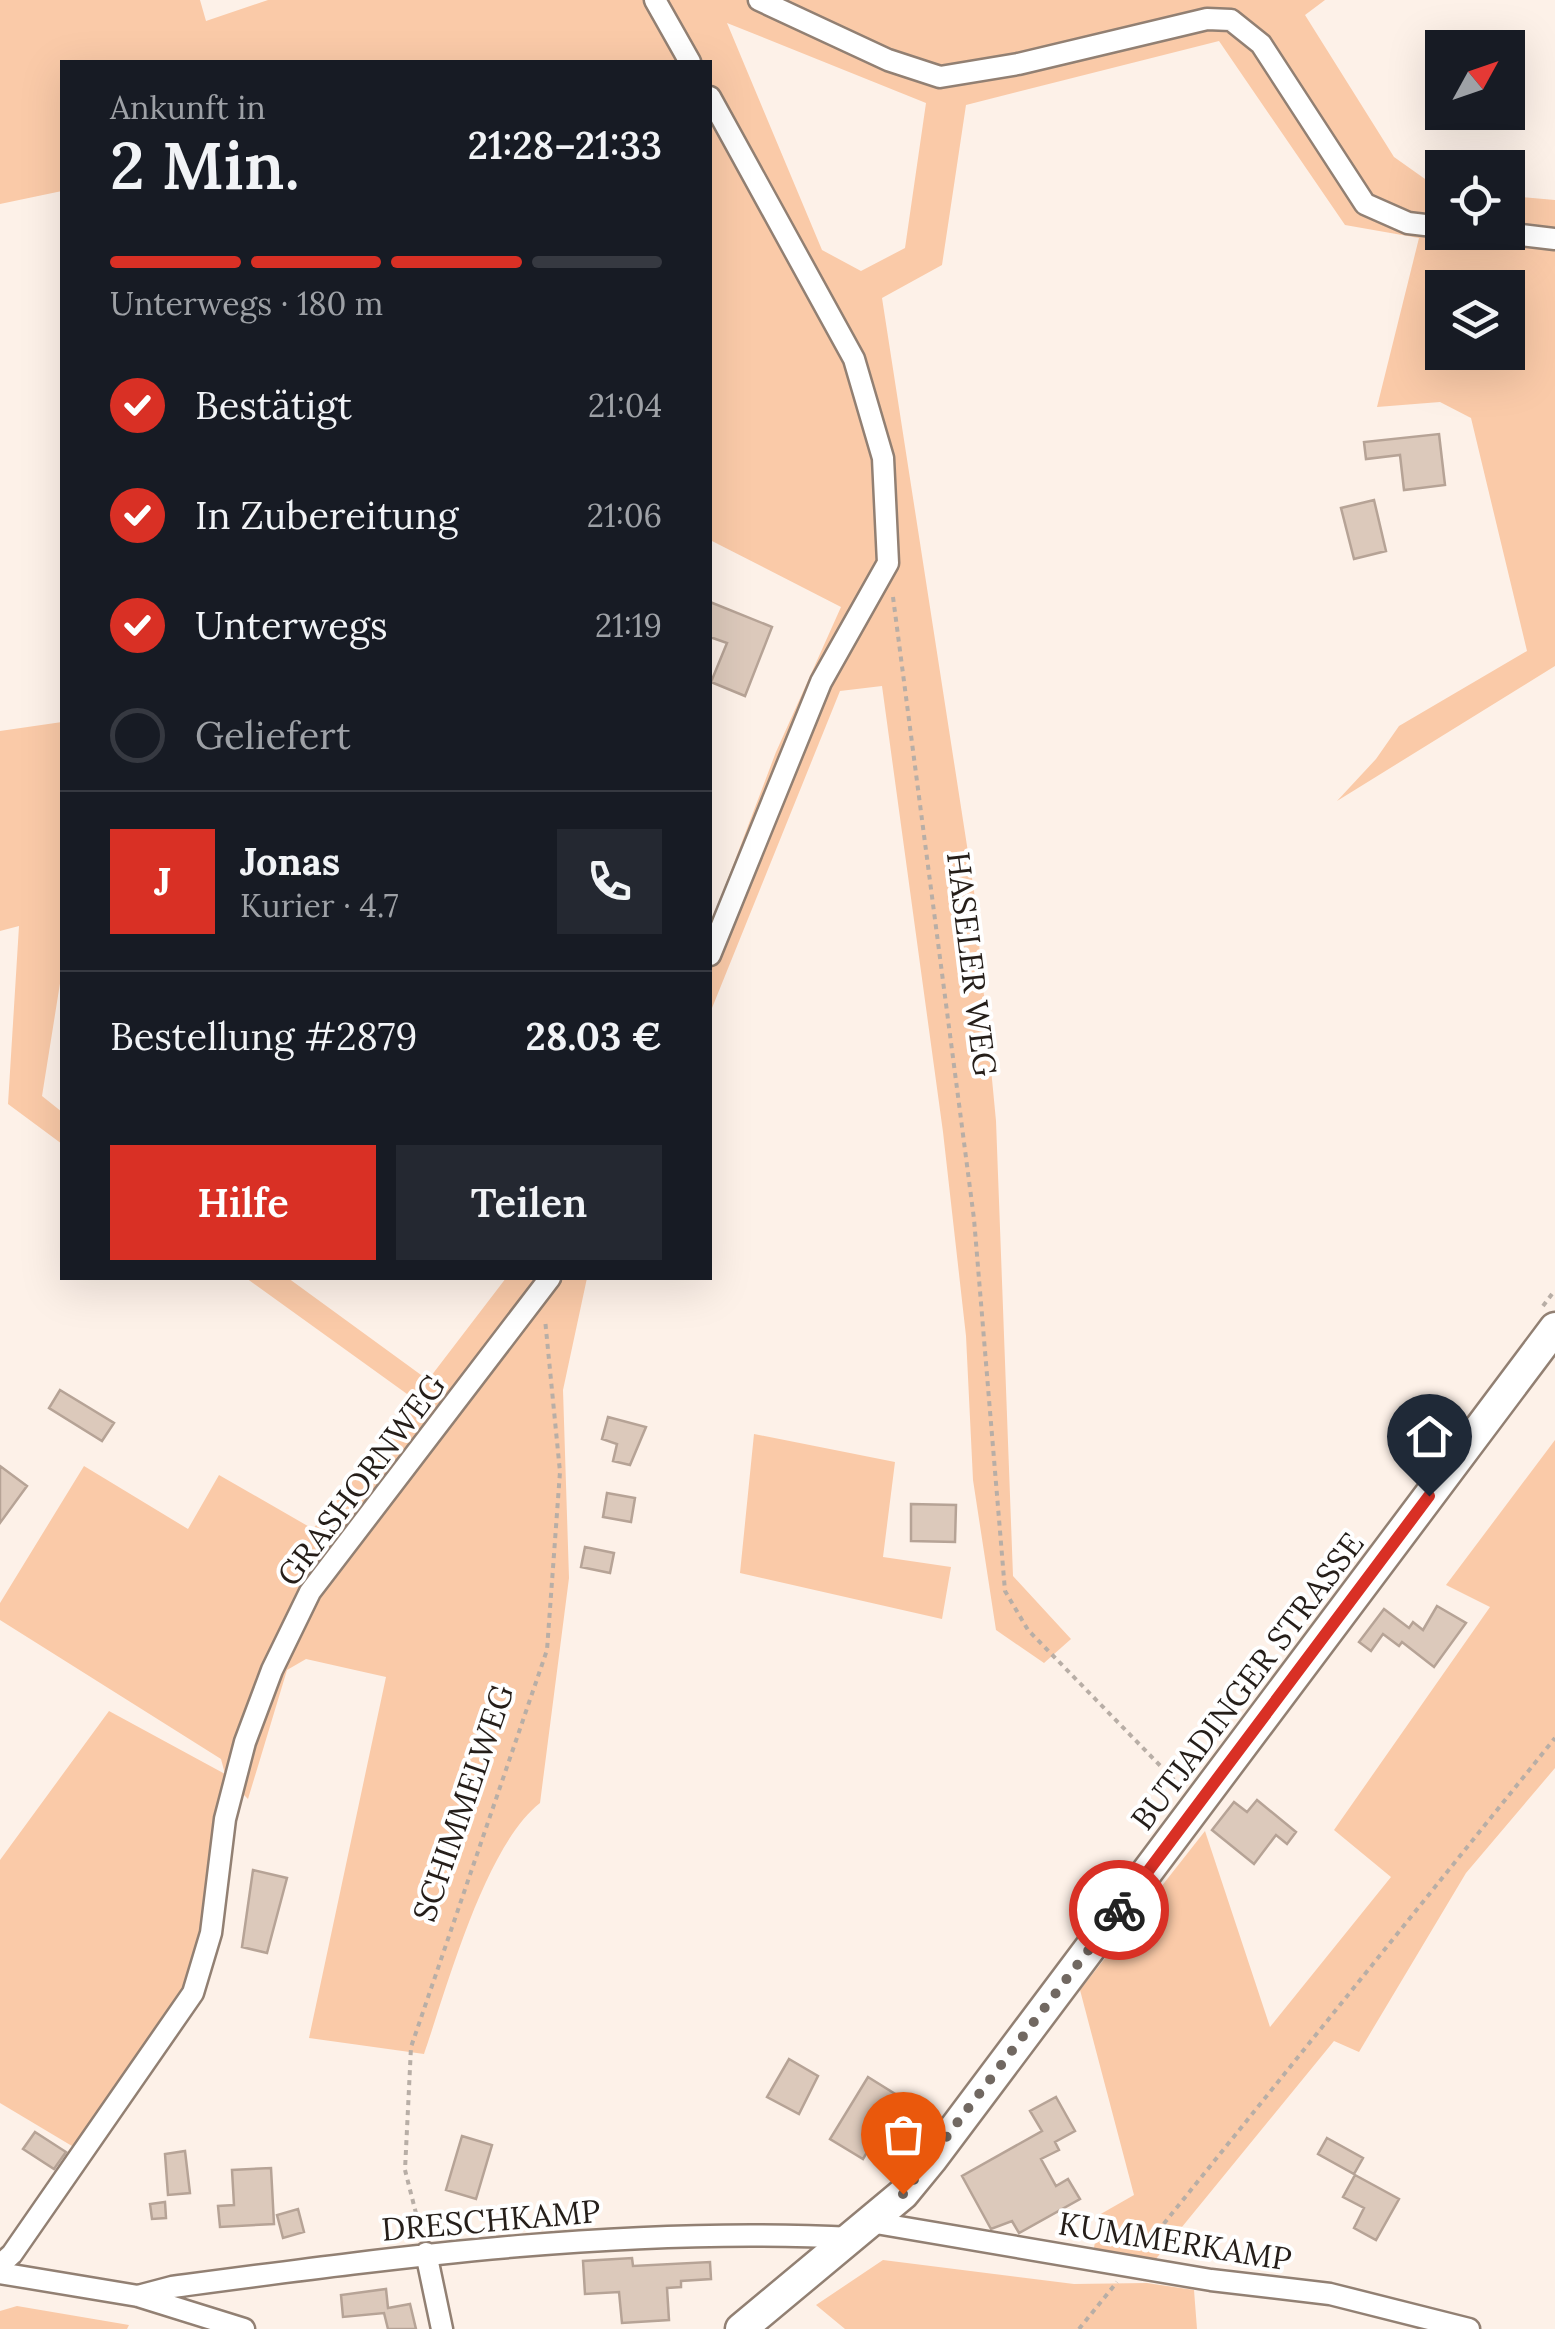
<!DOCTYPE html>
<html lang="de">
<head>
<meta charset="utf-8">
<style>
	:root { --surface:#171b24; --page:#242831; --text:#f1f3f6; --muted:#9ea1a6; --line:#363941; --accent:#d93025 }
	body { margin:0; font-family:Lora,serif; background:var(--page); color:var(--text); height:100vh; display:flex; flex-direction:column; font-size:38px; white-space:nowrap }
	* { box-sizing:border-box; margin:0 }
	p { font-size:32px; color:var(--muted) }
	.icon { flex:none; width:55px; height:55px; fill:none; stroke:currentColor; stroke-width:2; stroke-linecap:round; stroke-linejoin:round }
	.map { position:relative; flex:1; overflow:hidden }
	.details { position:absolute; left:60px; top:60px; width:652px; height:1220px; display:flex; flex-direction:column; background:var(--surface); border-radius:0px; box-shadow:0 10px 40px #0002 }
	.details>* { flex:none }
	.needle { width:65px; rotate:50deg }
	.fabs { position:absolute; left:1425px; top:30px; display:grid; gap:20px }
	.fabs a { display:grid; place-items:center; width:100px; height:100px; border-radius:0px; background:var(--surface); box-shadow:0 10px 40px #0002; font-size:50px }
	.pin { position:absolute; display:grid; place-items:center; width:85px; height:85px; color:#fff; margin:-102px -42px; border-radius:50% 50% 50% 0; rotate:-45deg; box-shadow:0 0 10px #0007 }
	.pin .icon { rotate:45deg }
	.courier { position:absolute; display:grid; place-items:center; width:100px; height:100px; margin:-50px; border:8px solid #d93025; border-radius:50%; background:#fff; color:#222; box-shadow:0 2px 12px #0007 }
	.overview em { font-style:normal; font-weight:600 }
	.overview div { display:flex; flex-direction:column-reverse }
	.overview { display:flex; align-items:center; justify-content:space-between; height:170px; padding:0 50px }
	h1 { font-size:65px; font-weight:600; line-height:75px }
	.bar { display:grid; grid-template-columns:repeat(4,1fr); gap:15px 10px; align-content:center; height:120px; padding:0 50px }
	.bar i { height:12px; border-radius:8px; background:var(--line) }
	.bar .active { background:var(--accent) }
	.bar p { grid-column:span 4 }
	.line { display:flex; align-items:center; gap:25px; padding:0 50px; border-top:2px solid var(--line) }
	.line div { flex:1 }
	.round { display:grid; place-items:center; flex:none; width:105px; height:105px; border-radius:0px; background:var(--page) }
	ol { padding:0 50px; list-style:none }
	li { display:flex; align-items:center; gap:30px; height:110px }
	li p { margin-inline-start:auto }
	li .icon { padding:10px; border-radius:50%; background:var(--accent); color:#fff; stroke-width:4 }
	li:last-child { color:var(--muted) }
	li i { width:55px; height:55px; border:5px solid var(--line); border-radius:50% }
	.action { display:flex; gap:20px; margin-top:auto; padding:20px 50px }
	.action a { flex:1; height:115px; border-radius:0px; background:var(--accent); color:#fff; font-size:40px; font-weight:600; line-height:115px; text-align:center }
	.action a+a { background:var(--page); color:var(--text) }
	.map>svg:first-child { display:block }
</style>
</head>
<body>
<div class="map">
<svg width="1555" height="2329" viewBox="0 0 1555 2329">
	<rect width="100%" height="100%" fill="#fdf1e8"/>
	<path fill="#facaa8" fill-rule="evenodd" d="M0,0H200L206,21L268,0H1325L1305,15L1394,157L1442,191V232H1508V196L1555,200V666L1337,801L1376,759L1399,726L1527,651L1471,418L1440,402L1377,407L1419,238L1345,225L1219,41L966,105L942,265L882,298L974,891L996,1121L1013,1576L1071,1639L1044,1663L996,1630L973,1480L966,1336L943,1132L882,686L840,691L710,1013V926L776,752L841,607L710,540V62H62V191L0,204ZM727,23L926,103L905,248L861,271L822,250ZM1442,288H1508V352H1442Z
		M62,722V971L42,1096L62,1112V1144L8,1104L19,926L0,931V731Z
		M246,1278H288L428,1380L506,1278H587L563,1390L569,1578L540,1803C485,1846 447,1987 424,2054L309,2038L386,1677L306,1659L287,1670L248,1799L225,1776L199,1956L175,2010L77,2149L0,2103V1860L109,1711L225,1774L221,1759L0,1620V1603L84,1466L188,1529L219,1475L313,1529L414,1399Z
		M754,1434L895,1462L883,1557L951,1567L942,1619L740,1573Z
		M1555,1440V1768L1466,1873L1359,2052L1334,2041L1155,2260L1094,2248L1099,2215L1134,2195L1080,1990L1205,1831L1270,2027L1391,1877L1334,1830L1490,1607L1446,1585Z
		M883,2260L1074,2284L1147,2283L1194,2290L1197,2329H845L816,2305Z
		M17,2306L129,2325L127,2329H0V2311Z"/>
	<path fill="#dcc9bb" stroke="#b6a396" stroke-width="2.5" d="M1439,434L1445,485L1404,490L1400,455L1366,459L1364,442Z
		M1374,500L1386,551L1354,559L1341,508Z
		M710,602L772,627L745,696L711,682L727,643L710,637Z
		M60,1390L114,1423L102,1441L49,1408Z
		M608,1417L646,1427L630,1465L613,1461L617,1444L602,1439Z
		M0,1466L27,1486L0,1523Z
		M607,1493L635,1498L631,1522L603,1517Z
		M911,1504L956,1505L955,1542L911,1541Z
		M585,1547L614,1553L610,1573L581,1567Z
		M1437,1606L1466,1623L1434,1667L1402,1642L1399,1646L1383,1634L1371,1651L1359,1642L1384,1609L1409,1628L1413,1622L1423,1630Z
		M1257,1800L1296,1832L1287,1844L1276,1835L1254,1864L1212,1830L1234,1802L1247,1812Z
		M253,1870L287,1878L267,1953L242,1947Z
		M789,2059L818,2076L799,2114L767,2097Z
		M868,2077L900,2097L863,2159L830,2139Z
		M1056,2097L1075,2131L1055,2142L1059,2150L1041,2159L1056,2186L1068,2179L1080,2199L1019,2233L1012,2221L991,2229L962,2176L1042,2131L1030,2111Z
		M35,2132L66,2152L54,2169L23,2149Z
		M462,2136L492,2145L476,2199L446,2190Z
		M1327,2138L1363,2158L1354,2174L1318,2154Z
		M185,2151L190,2193L168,2195L165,2154Z
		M271,2168L274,2224L220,2227L218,2206L234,2205L232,2170Z
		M1355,2175L1399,2199L1376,2240L1354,2228L1364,2208L1343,2197Z
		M165,2202L166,2218L152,2219L150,2204Z
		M298,2209L304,2232L283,2238L277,2215Z
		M632,2258L633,2266L710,2262L711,2279L681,2281V2287L667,2288L669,2320L622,2323L619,2292L585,2294L583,2261Z
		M386,2289L388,2308L410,2304L416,2329H388L384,2313L343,2317L341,2295Z"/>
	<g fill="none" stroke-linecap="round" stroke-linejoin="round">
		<g stroke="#928073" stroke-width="25">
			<path id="street" d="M655,0L690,62
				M759,0L888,60L940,77L1018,64L1207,19L1231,20L1261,44L1365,204L1408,223L1442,227
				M710,97L854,359L883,458L888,563L821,682L710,955
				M1496,232L1555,239
				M870,2222L1211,2280L1330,2294L1469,2329
				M426,2253L442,2329
				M0,2265L12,2254L193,1993L211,1933L225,1819L245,1742L272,1670L310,1592L550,1278
				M0,2273L138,2296L244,2329
				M138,2296L172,2287C398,2257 624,2226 853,2238"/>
		</g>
		<g stroke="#928073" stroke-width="35">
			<path id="secondary" d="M741,2329L903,2194L931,2160L1555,1328"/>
		</g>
		<path stroke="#b8aea6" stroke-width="4" stroke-dasharray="5 5" stroke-linecap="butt" d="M893,597L974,1219L1005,1591L1028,1630L1181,1787
			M1543,1306L1555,1290
			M885,2125L915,2143
			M421,2233L405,2170L411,2047L547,1650L560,1472L545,1319
			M1145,2247L1555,1738
			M1079,2329L1117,2282"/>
		<use href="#street" stroke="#fff" stroke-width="20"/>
		<use href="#secondary" stroke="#fff" stroke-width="30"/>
	</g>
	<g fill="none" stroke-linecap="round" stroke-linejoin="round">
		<path stroke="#716861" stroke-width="10" stroke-dasharray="0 18" d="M903,2194L1119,1910"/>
		<path stroke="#d93025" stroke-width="12" d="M1119,1910L1429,1496"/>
	</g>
	<g text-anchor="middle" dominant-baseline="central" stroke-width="8" stroke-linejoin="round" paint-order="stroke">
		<g font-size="32" fill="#251e19" stroke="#fff">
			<text transform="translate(972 964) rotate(83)">HASELER WEG</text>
			<text transform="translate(361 1480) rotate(-53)">GRASHORNWEG</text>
			<text transform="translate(1247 1681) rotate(-53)">BUTJADINGER STRASSE</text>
			<text transform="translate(463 1803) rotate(-71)">SCHIMMELWEG</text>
			<text transform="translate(491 2220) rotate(-5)">DRESCHKAMP</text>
			<text transform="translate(1175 2241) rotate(9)">KUMMERKAMP</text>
		</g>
	</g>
</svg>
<div class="fabs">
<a><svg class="needle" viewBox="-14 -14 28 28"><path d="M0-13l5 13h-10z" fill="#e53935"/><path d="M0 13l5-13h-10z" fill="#9ea1a6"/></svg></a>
<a><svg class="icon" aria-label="locate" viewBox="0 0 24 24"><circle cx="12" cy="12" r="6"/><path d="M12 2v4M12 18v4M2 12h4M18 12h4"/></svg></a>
<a><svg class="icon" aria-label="layers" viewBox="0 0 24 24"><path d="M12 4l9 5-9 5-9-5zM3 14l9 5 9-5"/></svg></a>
</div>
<div class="pin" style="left:903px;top:2194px;background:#ea580c"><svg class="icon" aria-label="bag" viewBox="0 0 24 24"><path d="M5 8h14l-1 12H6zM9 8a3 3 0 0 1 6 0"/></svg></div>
<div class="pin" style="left:1429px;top:1496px;background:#1f2937"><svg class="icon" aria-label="home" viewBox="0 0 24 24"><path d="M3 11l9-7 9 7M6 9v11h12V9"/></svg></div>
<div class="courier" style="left:1119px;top:1910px"><svg class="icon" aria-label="bike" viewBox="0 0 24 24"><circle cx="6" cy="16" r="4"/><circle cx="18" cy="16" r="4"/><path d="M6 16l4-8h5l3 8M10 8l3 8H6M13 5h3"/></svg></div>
<section class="details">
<div class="overview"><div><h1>2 Min.</h1><p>Ankunft in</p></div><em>21:28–21:33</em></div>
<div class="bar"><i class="active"></i><i class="active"></i><i class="active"></i><i></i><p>Unterwegs · 180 m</p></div>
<ol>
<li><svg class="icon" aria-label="check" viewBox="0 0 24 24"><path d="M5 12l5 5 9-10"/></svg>Bestätigt<p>21:04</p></li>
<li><svg class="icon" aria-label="check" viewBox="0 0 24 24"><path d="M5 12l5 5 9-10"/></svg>In Zubereitung<p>21:06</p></li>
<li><svg class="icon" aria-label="check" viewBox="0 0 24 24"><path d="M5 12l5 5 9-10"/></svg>Unterwegs<p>21:19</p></li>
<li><i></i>Geliefert</li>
</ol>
<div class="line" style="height:180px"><b class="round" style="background:var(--accent);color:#fff">J</b><div><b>Jonas</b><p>Kurier · 4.7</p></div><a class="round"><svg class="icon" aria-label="phone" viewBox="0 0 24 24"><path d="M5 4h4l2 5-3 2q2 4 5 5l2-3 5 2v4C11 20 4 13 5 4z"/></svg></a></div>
<div class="line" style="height:130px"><div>Bestellung #2879</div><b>28.03 €</b></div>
<div class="action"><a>Hilfe</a><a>Teilen</a></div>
</section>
</div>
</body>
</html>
